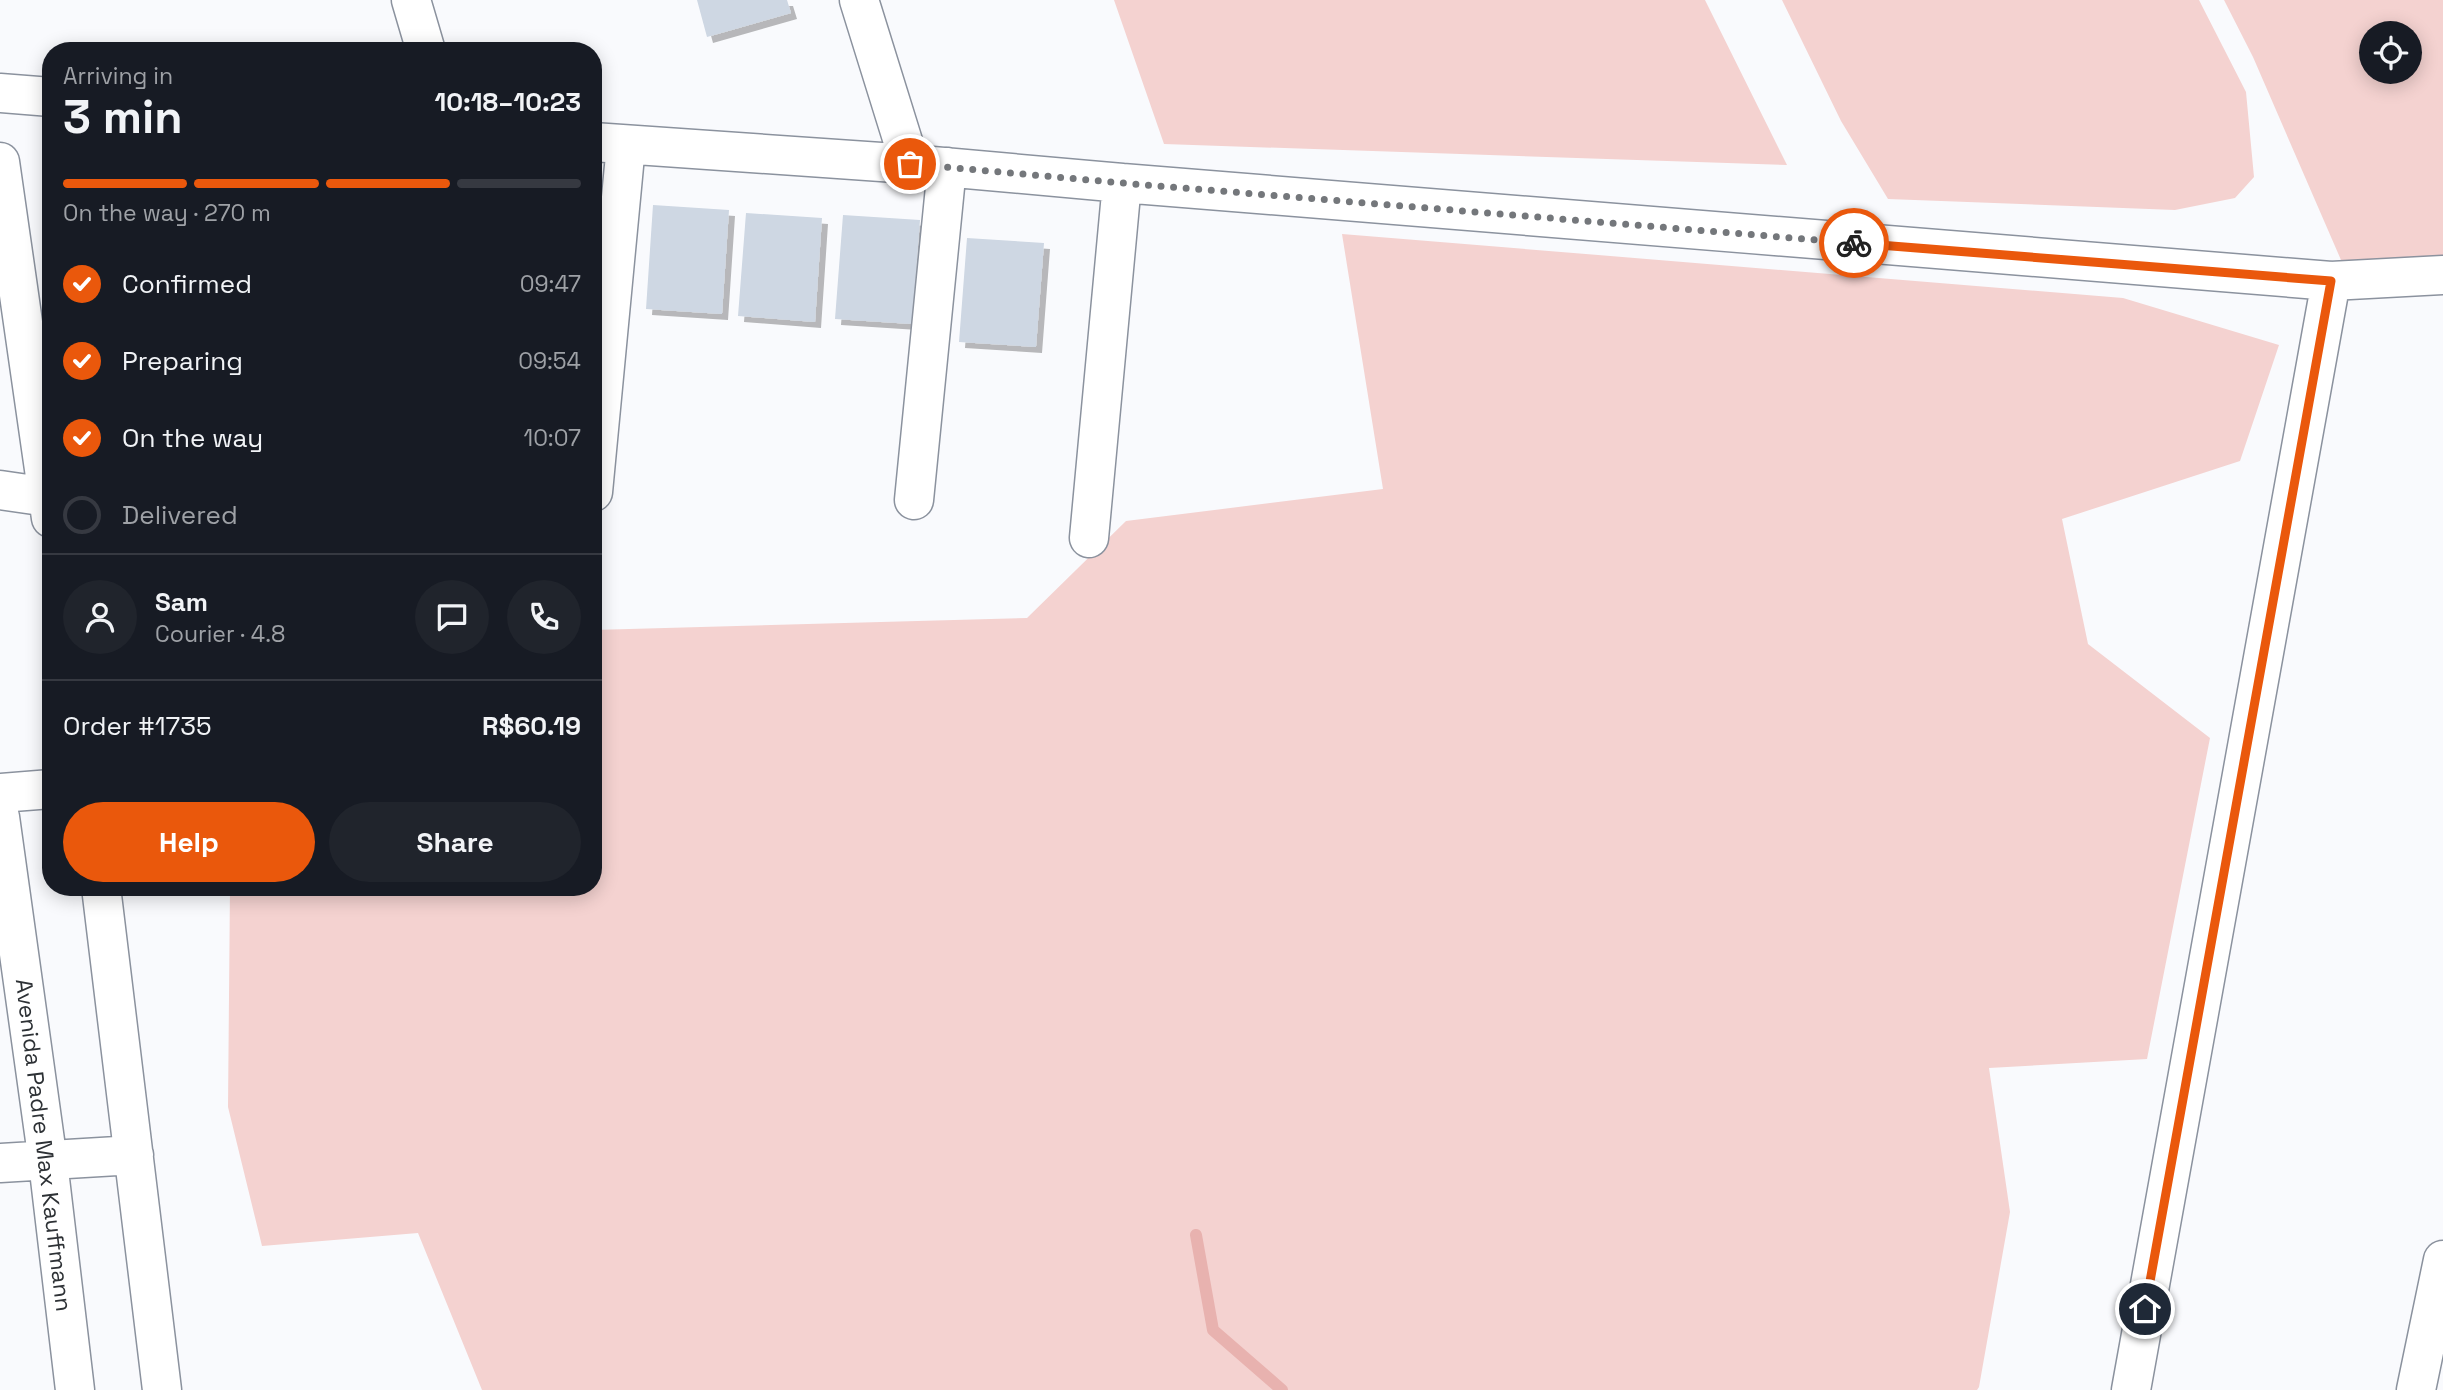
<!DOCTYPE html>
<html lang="en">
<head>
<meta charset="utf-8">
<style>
	:root { --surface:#171b24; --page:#20242c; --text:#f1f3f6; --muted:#9ea1a6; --line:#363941; --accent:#ea580c }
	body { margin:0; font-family:"Space Grotesk",sans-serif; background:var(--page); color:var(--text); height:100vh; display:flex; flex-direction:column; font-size:26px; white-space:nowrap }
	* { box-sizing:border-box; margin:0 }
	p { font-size:23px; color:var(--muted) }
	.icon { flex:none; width:38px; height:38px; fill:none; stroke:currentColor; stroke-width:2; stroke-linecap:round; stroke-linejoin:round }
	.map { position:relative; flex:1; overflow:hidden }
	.panel { position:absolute; left:42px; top:42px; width:560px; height:854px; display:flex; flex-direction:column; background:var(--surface); border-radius:28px; box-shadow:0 4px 18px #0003 }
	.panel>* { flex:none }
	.buttons { position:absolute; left:2359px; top:21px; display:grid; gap:14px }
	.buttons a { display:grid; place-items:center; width:63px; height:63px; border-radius:50%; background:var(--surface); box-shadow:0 4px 18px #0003; font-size:35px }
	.pin { position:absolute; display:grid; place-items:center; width:60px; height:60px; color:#fff; margin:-30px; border:4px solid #fff; border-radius:50%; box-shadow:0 2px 7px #0007 }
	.courier { position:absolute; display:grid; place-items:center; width:70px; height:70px; margin:-35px; border:5px solid #ea580c; border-radius:50%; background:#fff; color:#222; box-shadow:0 2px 9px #0007 }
	.overview em { font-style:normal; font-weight:600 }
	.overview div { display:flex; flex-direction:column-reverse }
	.overview { display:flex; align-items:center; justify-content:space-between; height:119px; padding:0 21px }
	h1 { font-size:46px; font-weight:600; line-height:52px }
	.bar { display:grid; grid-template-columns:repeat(4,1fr); gap:10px 7px; align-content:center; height:84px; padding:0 21px }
	.bar i { height:9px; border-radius:5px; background:var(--line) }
	.bar .current { background:var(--accent) }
	.bar p { grid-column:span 4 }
	.line { display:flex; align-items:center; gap:18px; padding:0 21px; border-top:2px solid var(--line) }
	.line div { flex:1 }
	.round { display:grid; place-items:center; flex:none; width:74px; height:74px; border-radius:37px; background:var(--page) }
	ol { padding:0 21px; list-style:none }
	li { display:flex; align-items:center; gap:21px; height:77px }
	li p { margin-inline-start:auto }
	li .icon { padding:7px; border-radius:50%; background:var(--accent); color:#fff; stroke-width:4 }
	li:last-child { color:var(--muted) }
	li i { width:38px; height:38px; border:4px solid var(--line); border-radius:50% }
	.action { display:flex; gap:14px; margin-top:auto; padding:14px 21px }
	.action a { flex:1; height:80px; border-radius:42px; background:var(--accent); color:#fff; font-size:28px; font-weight:600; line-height:80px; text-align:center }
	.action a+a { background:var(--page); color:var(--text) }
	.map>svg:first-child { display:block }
</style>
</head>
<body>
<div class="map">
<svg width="2443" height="1390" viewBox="0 0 2443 1390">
	<defs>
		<filter id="shadow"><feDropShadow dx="6" dy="6" stdDeviation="0" flood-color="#0004"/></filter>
	</defs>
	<rect width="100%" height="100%" fill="#f9fafd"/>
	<path fill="#f4d2d0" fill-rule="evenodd" d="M1114,0H1705L1787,165L1164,144Z
		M1782,0H2199L2246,92L2254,177L2235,198L2175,210L1888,199L1841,121Z
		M2224,0H2443V261L2341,260L2253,57ZM2371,33H2410V72H2371Z
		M1342,234L2123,298L2279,345L2240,461L2062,519L2088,644L2210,738L2147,1059L1989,1068L2010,1212L1979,1387L1977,1390H482L418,1233L262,1246L228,1107L230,887H593V630L1027,618L1126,521L1383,489Z"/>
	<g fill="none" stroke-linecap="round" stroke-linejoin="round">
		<path stroke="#e8b2af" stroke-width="12" d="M1196,1235L1213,1330L1282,1390"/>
	</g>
	<path fill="#ced7e3" filter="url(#shadow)" d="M697,0H787L791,13L707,37Z
		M653,205L729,210L722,314L646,309Z
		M746,213L822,218L815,322L738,316Z
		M843,215L920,220L912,324L835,319Z
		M967,238L1044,243L1036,347L959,342Z"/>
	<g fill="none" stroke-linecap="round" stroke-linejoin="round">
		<g stroke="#8b929e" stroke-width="41">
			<path id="minor" d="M411,0L426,51
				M859,0L910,164
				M0,93L51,97
				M593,142L910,164L1122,183L2331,281L2443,275
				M0,162L51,518
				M0,490L48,497
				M593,492L626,145
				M914,500L947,167
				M1089,538L1122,183
				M0,793L51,789
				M0,817L48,1162L75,1390
				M101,887L162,1390
				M0,1163L134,1155
				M2131,1390L2331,281
				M2416,1390L2443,1260"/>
		</g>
		<use href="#minor" stroke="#fff" stroke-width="38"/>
	</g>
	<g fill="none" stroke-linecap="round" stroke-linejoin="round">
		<path stroke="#74777b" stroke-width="7" stroke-dasharray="0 12.6" d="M910,164L1122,183L1854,243"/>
		<path stroke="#ea580c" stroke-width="9" d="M1854,243L2331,281L2145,1309"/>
	</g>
	<g text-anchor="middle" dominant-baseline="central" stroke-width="5" stroke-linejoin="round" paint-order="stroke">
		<g font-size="23" fill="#2d3135" stroke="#fff">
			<text transform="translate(44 1145) rotate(83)">Avenida Padre Max Kauffmann</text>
		</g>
	</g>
</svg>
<div class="buttons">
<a><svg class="icon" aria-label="locate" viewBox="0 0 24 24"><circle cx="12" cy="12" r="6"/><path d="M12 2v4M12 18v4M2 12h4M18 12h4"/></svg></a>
</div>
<div class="pin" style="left:910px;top:164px;background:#ea580c"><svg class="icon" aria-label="bag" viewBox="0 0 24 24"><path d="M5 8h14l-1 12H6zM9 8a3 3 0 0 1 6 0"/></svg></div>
<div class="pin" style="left:2145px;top:1309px;background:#1f2937"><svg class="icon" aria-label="home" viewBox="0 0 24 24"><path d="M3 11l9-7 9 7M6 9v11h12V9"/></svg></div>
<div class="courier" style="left:1854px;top:243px"><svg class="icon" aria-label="bike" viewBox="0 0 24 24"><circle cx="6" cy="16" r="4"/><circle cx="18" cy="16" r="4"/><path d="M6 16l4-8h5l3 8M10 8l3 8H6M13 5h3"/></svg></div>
<section class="panel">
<div class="overview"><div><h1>3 min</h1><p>Arriving in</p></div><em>10:18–10:23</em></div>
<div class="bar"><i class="current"></i><i class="current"></i><i class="current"></i><i></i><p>On the way · 270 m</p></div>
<ol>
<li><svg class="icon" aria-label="check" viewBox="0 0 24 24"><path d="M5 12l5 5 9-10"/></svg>Confirmed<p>09:47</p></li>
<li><svg class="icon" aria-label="check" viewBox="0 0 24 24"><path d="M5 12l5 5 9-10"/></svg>Preparing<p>09:54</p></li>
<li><svg class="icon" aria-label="check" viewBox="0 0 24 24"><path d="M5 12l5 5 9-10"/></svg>On the way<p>10:07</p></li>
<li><i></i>Delivered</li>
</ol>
<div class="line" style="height:126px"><a class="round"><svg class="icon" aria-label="person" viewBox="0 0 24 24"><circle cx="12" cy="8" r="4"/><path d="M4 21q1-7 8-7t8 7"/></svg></a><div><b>Sam</b><p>Courier · 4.8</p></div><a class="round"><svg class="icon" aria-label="chat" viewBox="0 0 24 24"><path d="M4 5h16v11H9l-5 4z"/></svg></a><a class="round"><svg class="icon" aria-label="phone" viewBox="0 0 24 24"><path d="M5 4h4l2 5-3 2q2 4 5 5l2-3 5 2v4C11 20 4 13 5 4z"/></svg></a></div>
<div class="line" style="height:91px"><div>Order #1735</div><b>R$60.19</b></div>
<div class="action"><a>Help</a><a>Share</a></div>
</section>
</div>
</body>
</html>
